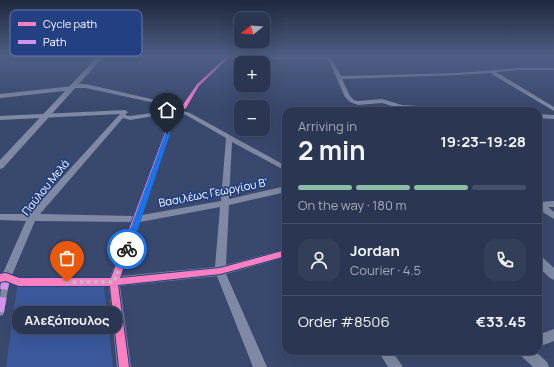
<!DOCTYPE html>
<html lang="en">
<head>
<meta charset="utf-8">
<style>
	:root { --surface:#2b3652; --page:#333e59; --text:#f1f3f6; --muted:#a6abb8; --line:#475069; --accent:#8abfa5 }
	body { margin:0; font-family:Manrope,sans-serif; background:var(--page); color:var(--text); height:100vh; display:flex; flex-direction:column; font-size:15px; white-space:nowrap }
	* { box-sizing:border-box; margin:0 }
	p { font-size:13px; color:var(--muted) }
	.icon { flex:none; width:22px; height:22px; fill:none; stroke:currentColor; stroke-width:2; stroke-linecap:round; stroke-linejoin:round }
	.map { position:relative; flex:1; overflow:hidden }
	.sheet { position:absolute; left:282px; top:107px; width:260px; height:248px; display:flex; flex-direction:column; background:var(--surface); border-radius:12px; box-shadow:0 4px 16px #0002,0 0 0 1px var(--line) }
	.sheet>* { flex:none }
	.needle { width:26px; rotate:253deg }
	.fabs { position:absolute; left:234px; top:12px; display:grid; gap:8px }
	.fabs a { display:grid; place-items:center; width:36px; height:36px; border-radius:8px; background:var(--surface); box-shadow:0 4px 16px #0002,0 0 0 1px var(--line); font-size:20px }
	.pin { position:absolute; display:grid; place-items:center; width:34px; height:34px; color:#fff; margin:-41px -17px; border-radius:50% 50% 50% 0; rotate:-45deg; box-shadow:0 0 4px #0007 }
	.pin .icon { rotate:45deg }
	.courier { position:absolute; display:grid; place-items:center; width:40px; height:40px; margin:-20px; border:3px solid #1a73e8; border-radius:50%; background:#fff; color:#222; box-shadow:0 1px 5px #0007 }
	.bubble { position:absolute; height:28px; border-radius:12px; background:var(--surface); box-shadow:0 4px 16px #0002,0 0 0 1px var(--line); font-size:13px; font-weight:700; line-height:28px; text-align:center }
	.head em { font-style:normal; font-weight:700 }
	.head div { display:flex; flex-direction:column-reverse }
	.head { display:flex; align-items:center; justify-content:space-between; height:68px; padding:0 16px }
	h1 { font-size:26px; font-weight:700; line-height:30px }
	.bar { display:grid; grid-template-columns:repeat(4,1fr); gap:6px 4px; align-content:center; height:48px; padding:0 16px }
	.bar i { height:5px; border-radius:3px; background:var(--line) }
	.bar .on { background:var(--accent) }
	.bar p { grid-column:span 4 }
	.line { display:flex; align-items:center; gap:10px; padding:0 16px; border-top:1px solid var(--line) }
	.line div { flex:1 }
	.round { display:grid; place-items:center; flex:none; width:42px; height:42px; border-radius:12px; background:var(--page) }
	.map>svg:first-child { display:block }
</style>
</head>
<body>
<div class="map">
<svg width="554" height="367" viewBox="0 0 554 367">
	<rect width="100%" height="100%" fill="#39486d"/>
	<path fill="#3a589b" d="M104,286L113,367H6L17,287Z"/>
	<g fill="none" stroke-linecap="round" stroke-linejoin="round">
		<path fill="#7f89a3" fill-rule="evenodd" d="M6,274L9,275L10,277L4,312L3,315L0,316C0,302 0,288 3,275Z"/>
		<path fill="#7f89a3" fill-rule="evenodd" d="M227,56L328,57L333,60L341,76L458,73L519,68H554V70H519L496,72L554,107V111L490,73L458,75L342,79L350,96L354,100L358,101L382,99L402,105L466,109L469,111H438L402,109L382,103L358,105L350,102L345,97L329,61L327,59H228L200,86L186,108L183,111L190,113L286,166V171L232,142L229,199L286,186V192L229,205L226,265L286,249V257L226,274L267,367H253L217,276L120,286L131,367H117L109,287H19L6,282L0,283V273H3L26,221L0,220V214H29L120,114L0,120V116L125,110L128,112L125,115L130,116L173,110L169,106L86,88H75L73,90L0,98V94L73,86L75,84H86L173,104L178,108L182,106L196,84ZM173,113L169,119L133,216L40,214L123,118L130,120ZM179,113L186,115L226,138L221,201L142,215L175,119ZM220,207L215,267L121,276L140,222ZM35,221L131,222L110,277H19L12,275Z
			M538,114L554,115V119L538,118Z
			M554,201V207H548L554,212V219L538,209V202Z
			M538,256L542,257L554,268V280L550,278L538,267Z
			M554,329V341L538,347V335Z
			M378,351H392L403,367H388Z
			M520,351H535L547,362L549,367H533L521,356Z"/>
		<path fill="#7f89a3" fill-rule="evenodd" d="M98,56H104L3,168L0,169V160Z"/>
		<path stroke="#d193ec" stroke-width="8" stroke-dasharray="15 8" stroke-linecap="butt" d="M0,312L6,277"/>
		<g stroke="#234083" stroke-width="2">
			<path id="cycleway" d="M227,56H231L199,86L186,108L180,112L174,119L120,278L220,268L286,250V256L220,274L118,285L129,367H119L110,286H19L6,281L0,282V274L6,273L19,278H111L170,119L176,110L182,106L197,84Z"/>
		</g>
		<use href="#cycleway" fill="#ff80c0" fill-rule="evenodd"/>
	</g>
	<linearGradient id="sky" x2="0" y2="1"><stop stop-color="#1f283c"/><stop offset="0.52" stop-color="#4e5e84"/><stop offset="1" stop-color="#4e5e84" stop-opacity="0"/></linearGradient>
	<rect width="554" height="107" fill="url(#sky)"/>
	<path fill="#1a73e8" d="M167,132L170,134L131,249L127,252L124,251L123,249L165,134Z"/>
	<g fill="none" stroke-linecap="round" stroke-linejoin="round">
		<path stroke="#babfcc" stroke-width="4" stroke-dasharray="0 7.2" d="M67,282H114L127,249"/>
	</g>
	<g text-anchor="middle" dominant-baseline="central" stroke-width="3.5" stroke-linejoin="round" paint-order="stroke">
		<g font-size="11" fill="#fff" stroke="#234083">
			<text transform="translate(45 187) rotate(-51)">Παύλου Μελά</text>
			<text transform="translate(213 192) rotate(-11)">Βασιλέως Γεωργίου Β'</text>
		</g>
	</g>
	<rect x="10" y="10" width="132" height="46" rx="6" fill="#234083" stroke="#6579a8" stroke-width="1"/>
	<rect x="18" y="22" width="18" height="4" fill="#ff80c0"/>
	<rect x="18" y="40" width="18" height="4" fill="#d193ec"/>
	<g font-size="11" fill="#fff">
		<text x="43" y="28">Cycle path</text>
		<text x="43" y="46">Path</text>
	</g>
</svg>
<div class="fabs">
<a><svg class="needle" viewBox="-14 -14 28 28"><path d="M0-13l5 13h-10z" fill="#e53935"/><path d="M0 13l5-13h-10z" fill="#a6abb8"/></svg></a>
<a>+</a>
<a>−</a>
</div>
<div class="pin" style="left:67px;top:282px;background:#ea580c"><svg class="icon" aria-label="bag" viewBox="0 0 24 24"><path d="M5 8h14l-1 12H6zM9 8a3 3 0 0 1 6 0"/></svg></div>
<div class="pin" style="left:167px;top:134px;background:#1f2937"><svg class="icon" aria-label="home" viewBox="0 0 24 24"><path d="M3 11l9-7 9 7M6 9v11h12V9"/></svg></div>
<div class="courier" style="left:127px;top:249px"><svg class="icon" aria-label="bike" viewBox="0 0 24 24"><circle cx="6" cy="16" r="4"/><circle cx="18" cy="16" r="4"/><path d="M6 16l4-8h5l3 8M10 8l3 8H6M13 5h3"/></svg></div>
<div class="bubble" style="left:12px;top:306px;width:110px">Αλεξόπουλος</div>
<section class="sheet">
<div class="head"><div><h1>2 min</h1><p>Arriving in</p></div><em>19:23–19:28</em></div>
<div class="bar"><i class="on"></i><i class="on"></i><i class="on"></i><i></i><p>On the way · 180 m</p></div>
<div class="line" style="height:72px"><a class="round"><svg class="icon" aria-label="person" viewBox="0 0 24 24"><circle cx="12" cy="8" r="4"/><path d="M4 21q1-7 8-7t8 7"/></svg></a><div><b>Jordan</b><p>Courier · 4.5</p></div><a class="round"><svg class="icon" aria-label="phone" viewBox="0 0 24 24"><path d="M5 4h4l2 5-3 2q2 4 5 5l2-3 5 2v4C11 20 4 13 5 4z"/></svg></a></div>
<div class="line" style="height:52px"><div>Order #8506</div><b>€33.45</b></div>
</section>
</div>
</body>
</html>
